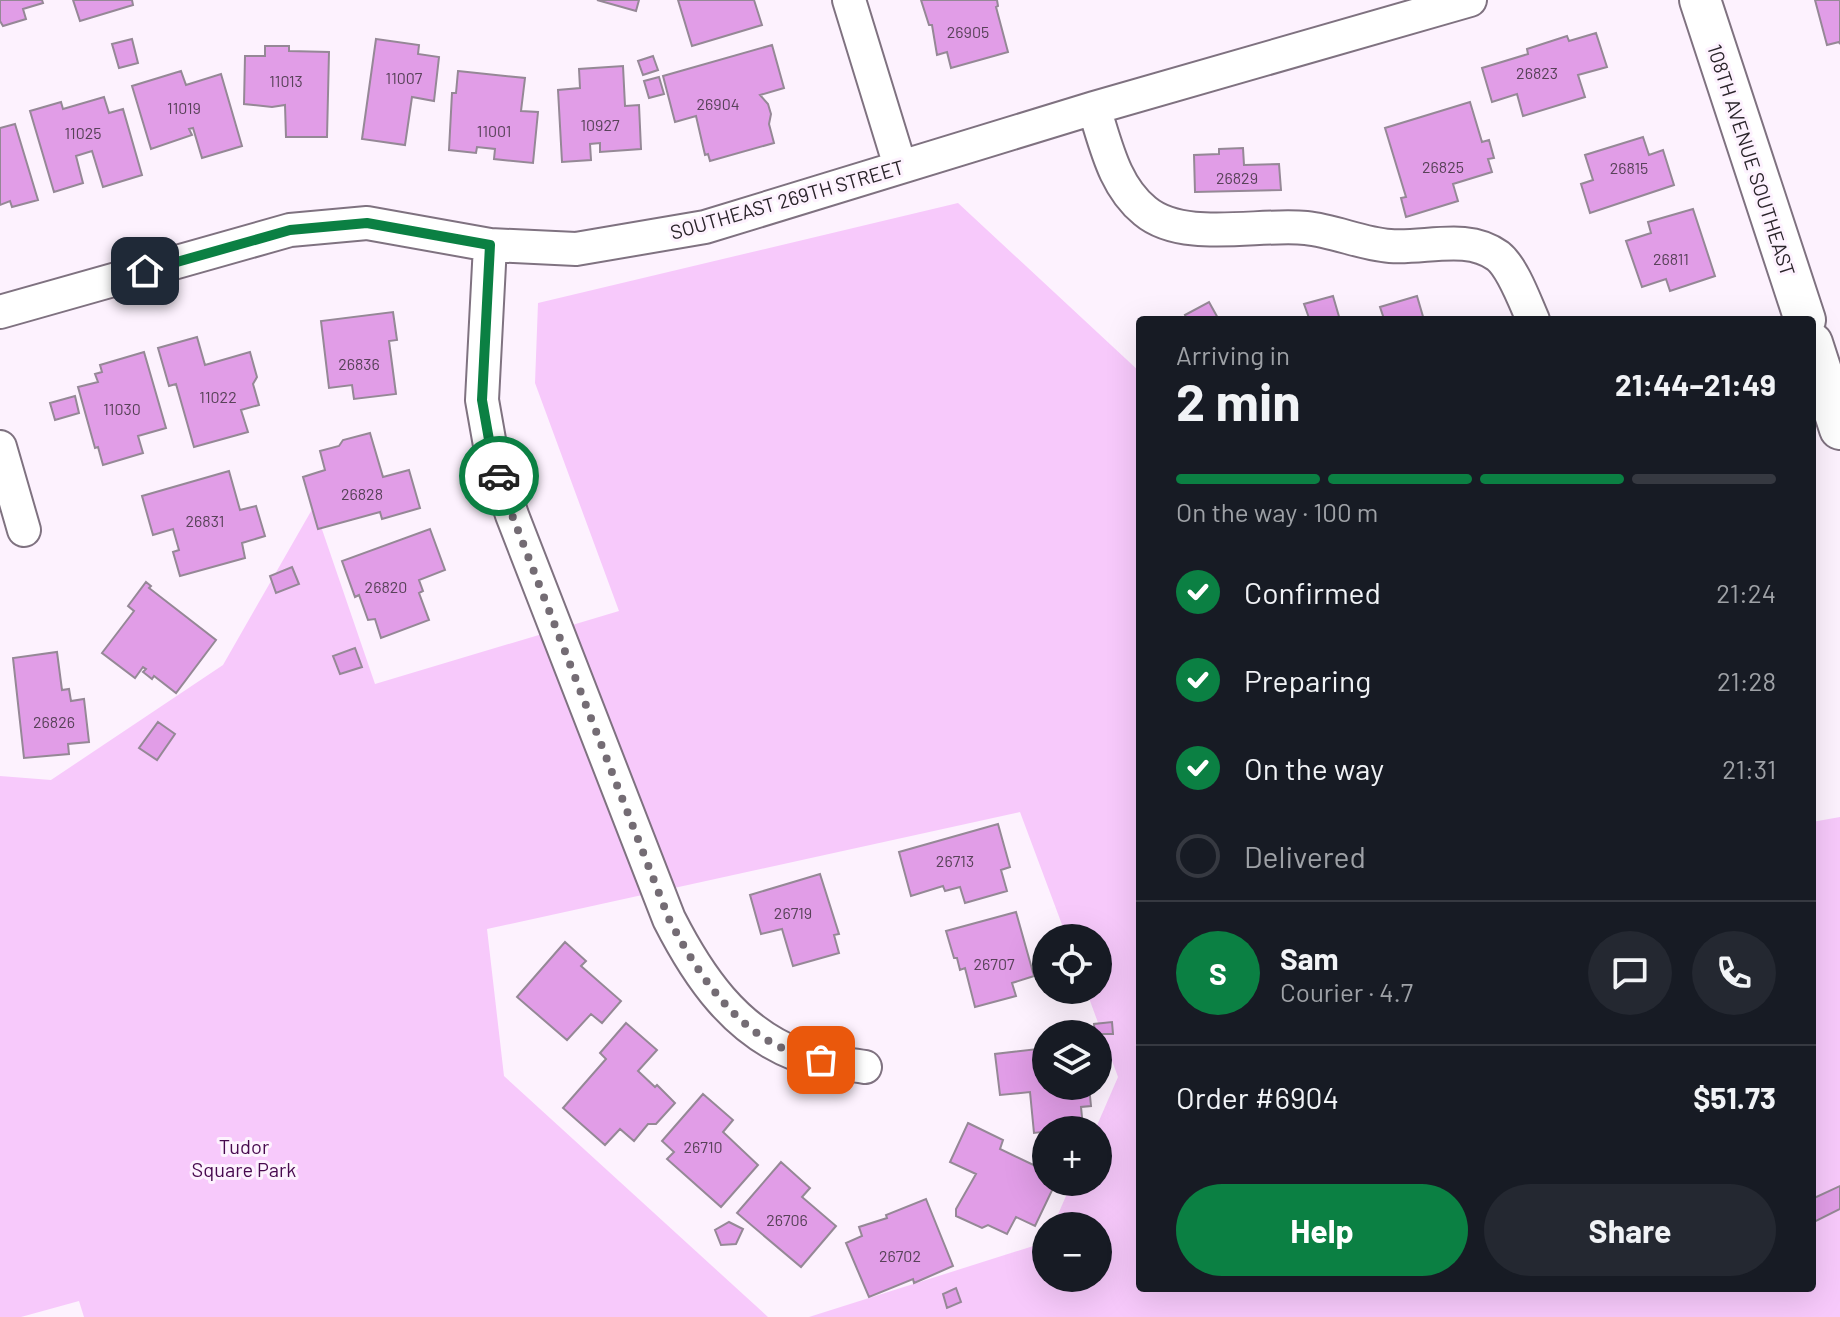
<!DOCTYPE html>
<html lang="en">
<head>
<meta charset="utf-8">
<style>
	:root { --surface:#171b24; --page:#242831; --text:#f1f3f6; --muted:#9ea1a6; --line:#363941; --accent:#0b8043 }
	body { margin:0; font-family:Barlow,sans-serif; background:var(--page); color:var(--text); height:100vh; display:flex; flex-direction:column; font-size:30px; white-space:nowrap }
	* { box-sizing:border-box; margin:0 }
	p { font-size:26px; color:var(--muted) }
	.icon { flex:none; width:44px; height:44px; fill:none; stroke:currentColor; stroke-width:2; stroke-linecap:round; stroke-linejoin:round }
	.map { position:relative; flex:1; overflow:hidden }
	.drawer { position:absolute; left:1136px; top:316px; width:680px; height:976px; display:flex; flex-direction:column; background:var(--surface); border-radius:8px; box-shadow:0 8px 32px #0002 }
	.drawer>* { flex:none }
	.fabs { position:absolute; left:1032px; top:924px; display:grid; gap:16px }
	.fabs a { display:grid; place-items:center; width:80px; height:80px; border-radius:50%; background:var(--surface); box-shadow:0 8px 32px #0002; font-size:40px }
	.pin { position:absolute; display:grid; place-items:center; width:68px; height:68px; color:#fff; margin:-34px; border-radius:16px; box-shadow:0 4px 12px #0006 }
	.courier { position:absolute; display:grid; place-items:center; width:80px; height:80px; margin:-40px; border:6px solid #0b8043; border-radius:50%; background:#fff; color:#222; box-shadow:0 2px 10px #0007 }
	.head em { font-style:normal; font-weight:700 }
	.head div { display:flex; flex-direction:column-reverse }
	.head { display:flex; align-items:center; justify-content:space-between; height:136px; padding:0 40px }
	h1 { font-size:52px; font-weight:700; line-height:60px }
	.bar { display:grid; grid-template-columns:repeat(4,1fr); gap:12px 8px; align-content:center; height:96px; padding:0 40px }
	.bar i { height:10px; border-radius:6px; background:var(--line) }
	.bar .active { background:var(--accent) }
	.bar p { grid-column:span 4 }
	.line { display:flex; align-items:center; gap:20px; padding:0 40px; border-top:2px solid var(--line) }
	.line div { flex:1 }
	.round { display:grid; place-items:center; flex:none; width:84px; height:84px; border-radius:42px; background:var(--page) }
	ol { padding:0 40px; list-style:none }
	li { display:flex; align-items:center; gap:24px; height:88px }
	li p { margin-inline-start:auto }
	li .icon { padding:8px; border-radius:50%; background:var(--accent); color:#fff; stroke-width:4 }
	li:last-child { color:var(--muted) }
	li i { width:44px; height:44px; border:4px solid var(--line); border-radius:50% }
	.cta { display:flex; gap:16px; margin-top:auto; padding:16px 40px }
	.cta a { flex:1; height:92px; border-radius:48px; background:var(--accent); color:#fff; font-size:32px; font-weight:700; line-height:92px; text-align:center }
	.cta a+a { background:var(--page); color:var(--text) }
	.map>svg:first-child { display:block }
</style>
</head>
<body>
<div class="map">
<svg width="1840" height="1317" viewBox="0 0 1840 1317">
	<rect width="100%" height="100%" fill="#fdf2fe"/>
	<path fill="#f7c9fb" d="M958,203L1140,372V1288H1812V822L1840,817V1317H809L1046,1242V1278H1098V1226H1053L1072,1182H1098V1130H1095L1118,1077L1086,990H1098V938H1067L1020,812L487,929L504,1076L768,1317H84L79,1301L21,1317H0V776L51,780L223,665L314,506L375,684L619,611L535,383L538,303Z"/>
	<path fill="#e19de7" stroke="#958896" stroke-width="2" d="M0,0H42L43,3L23,9L26,19L3,26L0,21Z
		M73,0H132L133,5L80,21Z
		M597,0H639L636,11Z
		M678,0H754L762,25L692,46Z
		M921,0H997L998,6L996,7L1008,52L951,68L947,52L937,55L932,25H929Z
		M1815,0H1840V44L1839,42L1827,45Z
		M1596,33L1607,67L1578,75L1585,97L1523,116L1517,94L1492,102L1482,68L1528,54L1527,49L1567,36L1569,41Z
		M132,39L138,63L119,68L112,44Z
		M376,39L419,45L418,54L439,57L434,101L412,97L405,145L362,139Z
		M772,45L784,88L760,95L768,104L771,114L769,124L774,143L710,161L708,154L705,155L696,116L675,122L663,76Z
		M265,46H289V51L329,52L327,137H286L285,105L272,107L244,104L245,56H265Z
		M653,56L658,70L643,75L638,61Z
		M623,66L625,106L639,105L641,149L600,152V143L590,144L591,160L562,162L558,90L580,88L579,69Z
		M181,71L186,85L221,74L242,146L202,158L193,128L189,129L192,135L151,149L132,86Z
		M458,71L525,78L521,111L538,112L533,163L494,159L495,149L477,147L476,153L449,150L452,93H456Z
		M659,77L664,94L649,98L644,81Z
		M104,97L109,113L123,109L142,175L103,187L92,151L76,156L83,183L54,192L30,111L61,102L63,109Z
		M1470,102L1482,142L1489,140L1494,158L1488,159L1492,172L1453,184L1458,201L1406,217L1401,198L1406,197L1385,128Z
		M15,124L38,200L12,207L10,201L0,205V128Z
		M1643,137L1649,155L1663,150L1674,185L1590,213L1581,184L1593,180L1585,155Z
		M1243,148L1244,165L1279,164L1281,190L1195,192L1194,155L1219,154V149Z
		M1693,209L1715,276L1670,291L1666,279L1642,287L1626,241L1651,233L1648,222Z
		M1333,296L1340,320H1304L1309,318L1304,304Z
		M1417,296L1424,320H1379L1384,319L1380,307Z
		M1209,302L1219,320H1188L1185,315Z
		M393,312L397,340L389,341L396,394L354,399L352,385L329,388L321,321Z
		M197,337L205,365L250,352L257,377L253,384L259,405L241,410L248,432L194,447L176,384L169,386L158,348Z
		M144,352L166,428L138,436L143,453L103,465L98,447L95,448L78,387L98,382L95,374L102,372L100,365Z
		M75,396L79,413L55,420L50,403Z
		M370,433L383,477L409,470L420,508L382,519L380,512L318,529L303,477L325,470L320,451L339,446L343,440Z
		M229,471L240,510L256,506L265,536L242,543L245,558L180,576L173,552L179,550L173,529L153,535L142,496Z
		M430,529L445,570L419,580L423,591L419,593L429,620L381,638L375,619L368,620L359,595L355,597L342,561Z
		M292,567L299,584L276,593L270,576Z
		M146,582L151,586L149,588L216,640L176,693L154,676L152,679L143,672L146,669L143,667L135,678L102,653L134,611L128,606Z
		M355,648L362,667L340,674L333,656Z
		M57,652L62,690L69,689L71,701L84,699L89,742L68,744L69,754L24,758L13,658Z
		M158,722L175,734L157,760L139,748Z
		M998,824L1010,867L1001,870L1007,891L965,903L960,887L945,891L943,886L911,896L899,852Z
		M820,874L839,934L834,935L839,953L793,966L782,929L761,934L750,895Z
		M1016,912L1034,976L1012,983L1016,996L975,1007L965,968L960,970L957,958H954L946,931Z
		M565,942L586,961L581,966L621,1001L602,1023L591,1014L567,1040L517,997Z
		M1112,1022L1113,1034H1095L1094,1024Z
		M626,1023L657,1050L638,1071L655,1087L657,1085L675,1103L656,1124H648L634,1141L620,1129L605,1145L563,1108L606,1059L600,1053Z
		M1046,1048V1086H1089L1091,1106L1081,1107L1083,1127L1034,1133L1030,1092L1000,1095L995,1054Z
		M703,1094L733,1120L723,1132L758,1165L721,1207L667,1159L674,1152L662,1141Z
		M968,1123L1003,1140L1000,1149L1046,1171V1182H1056L1035,1226L1016,1217L1007,1234L988,1225L982,1228L956,1216V1209L976,1174L950,1162Z
		M781,1162L810,1188L802,1197L836,1226L801,1267L737,1213Z
		M1840,1186V1209L1812,1223V1199Z
		M926,1199L953,1266L914,1283L913,1279L869,1297L846,1243L862,1236L859,1227L887,1218L886,1215Z
		M729,1222L743,1229L736,1244L721,1245L715,1230Z
		M956,1288L961,1302L947,1308L943,1294Z"/>
	<g fill="none" stroke-linecap="round" stroke-linejoin="round">
		<g stroke="#7f7280" stroke-width="36">
			<path id="minor" d="M849,0L900,166
				M1094,108C1106,145 1114,186 1145,211C1183,243 1259,223 1306,228C1335,231 1362,244 1390,246C1425,249 1467,233 1498,256C1513,268 1525,302 1533,320
				M490,245L482,400L491,451L512,515L669,919C698,976 735,1031 798,1055C817,1063 844,1063 865,1067
				M0,312L290,230L367,223L490,245L576,249L705,227L1094,108L1470,0
				M0,447L24,530"/>
		</g>
		<g stroke="#7f7280" stroke-width="44">
			<path id="tertiary" d="M1700,0L1805,320
				M1812,343L1840,429"/>
		</g>
		<use href="#minor" stroke="#fff" stroke-width="32"/>
		<use href="#tertiary" stroke="#fff" stroke-width="40"/>
	</g>
	<g fill="none" stroke-linecap="round" stroke-linejoin="round">
		<path stroke="#746c74" stroke-width="8" stroke-dasharray="0 14.4" d="M499,476L512,515L669,919C702,982 746,1048 821,1060"/>
		<path stroke="#0b8043" stroke-width="10" d="M145,271L290,230L367,223L490,245L482,400L491,451L499,476"/>
	</g>
	<g text-anchor="middle" dominant-baseline="central" stroke-width="6" stroke-linejoin="round" paint-order="stroke">
		<g font-size="16" fill="#584259">
			<text x="968" y="31">26905</text>
			<text x="1537" y="72">26823</text>
			<text x="404" y="77">11007</text>
			<text x="286" y="80">11013</text>
			<text x="718" y="103">26904</text>
			<text x="184" y="107">11019</text>
			<text x="600" y="124">10927</text>
			<text x="494" y="130">11001</text>
			<text x="83" y="132">11025</text>
			<text x="1443" y="166">26825</text>
			<text x="1629" y="167">26815</text>
			<text x="1237" y="177">26829</text>
			<text x="1671" y="258">26811</text>
			<text x="359" y="363">26836</text>
			<text x="218" y="396">11022</text>
			<text x="122" y="408">11030</text>
			<text x="362" y="493">26828</text>
			<text x="205" y="520">26831</text>
			<text x="386" y="586">26820</text>
			<text x="54" y="721">26826</text>
			<text x="955" y="860">26713</text>
			<text x="793" y="912">26719</text>
			<text x="994" y="963">26707</text>
			<text x="703" y="1146">26710</text>
			<text x="787" y="1219">26706</text>
			<text x="900" y="1255">26702</text>
		</g>
		<g font-size="20" fill="#2a242a" stroke="#fdf2fe">
			<text transform="translate(1752 160) rotate(72)">108TH AVENUE SOUTHEAST</text>
			<text transform="translate(787 199) rotate(-16)">SOUTHEAST 269TH STREET</text>
		</g>
		<g font-size="20" fill="#470a4e" stroke="#fdf2fe">
			<text x="244" y="1146">Tudor<tspan x="244" dy="23">Square Park</tspan></text>
		</g>
	</g>
</svg>
<div class="fabs">
<a><svg class="icon" aria-label="locate" viewBox="0 0 24 24"><circle cx="12" cy="12" r="6"/><path d="M12 2v4M12 18v4M2 12h4M18 12h4"/></svg></a>
<a><svg class="icon" aria-label="layers" viewBox="0 0 24 24"><path d="M12 4l9 5-9 5-9-5zM3 14l9 5 9-5"/></svg></a>
<a>+</a>
<a>−</a>
</div>
<div class="pin" style="left:821px;top:1060px;background:#ea580c"><svg class="icon" aria-label="bag" viewBox="0 0 24 24"><path d="M5 8h14l-1 12H6zM9 8a3 3 0 0 1 6 0"/></svg></div>
<div class="pin" style="left:145px;top:271px;background:#1f2937"><svg class="icon" aria-label="home" viewBox="0 0 24 24"><path d="M3 11l9-7 9 7M6 9v11h12V9"/></svg></div>
<div class="courier" style="left:499px;top:476px"><svg class="icon" aria-label="car" viewBox="0 0 24 24"><path d="M5 17H2v-5l4-1 3-4h7l3 4 3 1v5h-3M9 17h6M6 11h13"/><circle cx="7" cy="17" r="2"/><circle cx="17" cy="17" r="2"/></svg></div>
<section class="drawer">
<div class="head"><div><h1>2 min</h1><p>Arriving in</p></div><em>21:44–21:49</em></div>
<div class="bar"><i class="active"></i><i class="active"></i><i class="active"></i><i></i><p>On the way · 100 m</p></div>
<ol>
<li><svg class="icon" aria-label="check" viewBox="0 0 24 24"><path d="M5 12l5 5 9-10"/></svg>Confirmed<p>21:24</p></li>
<li><svg class="icon" aria-label="check" viewBox="0 0 24 24"><path d="M5 12l5 5 9-10"/></svg>Preparing<p>21:28</p></li>
<li><svg class="icon" aria-label="check" viewBox="0 0 24 24"><path d="M5 12l5 5 9-10"/></svg>On the way<p>21:31</p></li>
<li><i></i>Delivered</li>
</ol>
<div class="line" style="height:144px"><b class="round" style="background:var(--accent);color:#fff">S</b><div><b>Sam</b><p>Courier · 4.7</p></div><a class="round"><svg class="icon" aria-label="chat" viewBox="0 0 24 24"><path d="M4 5h16v11H9l-5 4z"/></svg></a><a class="round"><svg class="icon" aria-label="phone" viewBox="0 0 24 24"><path d="M5 4h4l2 5-3 2q2 4 5 5l2-3 5 2v4C11 20 4 13 5 4z"/></svg></a></div>
<div class="line" style="height:104px"><div>Order #6904</div><b>$51.73</b></div>
<div class="cta"><a>Help</a><a>Share</a></div>
</section>
</div>
</body>
</html>
